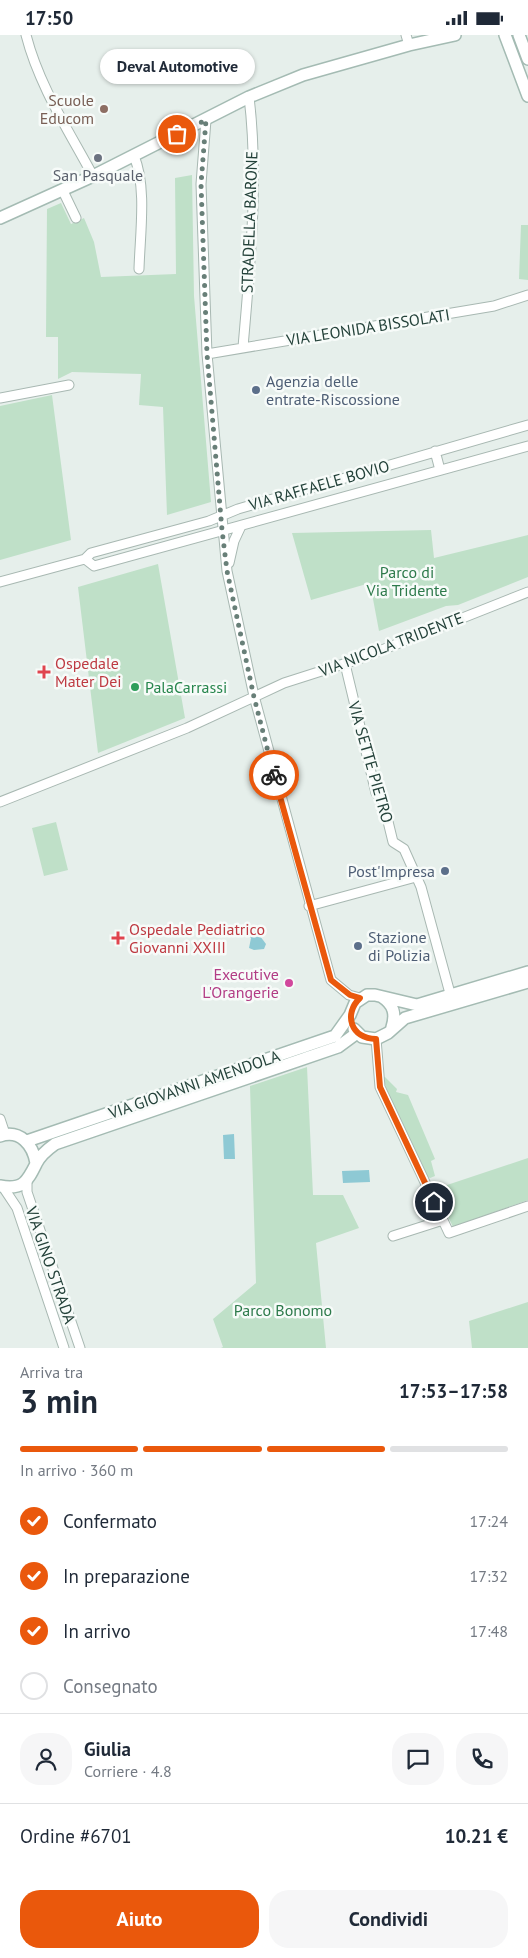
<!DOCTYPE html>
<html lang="it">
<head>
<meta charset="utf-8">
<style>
	:root { --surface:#fff; --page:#f6f6f7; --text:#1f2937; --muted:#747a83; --line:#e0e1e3; --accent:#ea580c }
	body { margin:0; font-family:"PT Sans",sans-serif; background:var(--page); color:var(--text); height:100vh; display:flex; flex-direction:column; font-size:19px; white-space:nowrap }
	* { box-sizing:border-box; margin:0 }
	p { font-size:16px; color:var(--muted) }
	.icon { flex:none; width:28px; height:28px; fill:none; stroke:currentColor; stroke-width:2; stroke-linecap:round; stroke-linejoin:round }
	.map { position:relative; height:1313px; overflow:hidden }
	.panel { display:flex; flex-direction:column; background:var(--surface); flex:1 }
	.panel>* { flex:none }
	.pin { position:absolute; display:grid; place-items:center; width:42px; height:42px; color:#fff; margin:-21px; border:2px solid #fff; border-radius:50%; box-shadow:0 1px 5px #0007 }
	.courier { position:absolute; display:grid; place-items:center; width:50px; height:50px; margin:-25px; border:4px solid #ea580c; border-radius:50%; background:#fff; color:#222; box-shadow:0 1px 6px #0007 }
	.bubble { position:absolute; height:35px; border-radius:18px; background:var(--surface); box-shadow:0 1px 4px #0004; font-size:16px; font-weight:600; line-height:35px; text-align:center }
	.overview em { font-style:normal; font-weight:600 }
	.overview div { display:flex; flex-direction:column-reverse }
	.overview { display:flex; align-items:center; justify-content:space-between; height:85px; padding:0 20px }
	h1 { font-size:32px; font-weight:600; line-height:38px }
	.bar { display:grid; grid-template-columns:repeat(4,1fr); gap:8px 5px; align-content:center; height:60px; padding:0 20px }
	.bar i { height:6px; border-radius:4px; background:var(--line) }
	.bar .on { background:var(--accent) }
	.bar p { grid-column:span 4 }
	.line { display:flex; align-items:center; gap:12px; padding:0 20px; border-top:1px solid var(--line) }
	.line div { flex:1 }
	.round { display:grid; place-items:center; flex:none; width:52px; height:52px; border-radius:20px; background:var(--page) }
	ol { padding:0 20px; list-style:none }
	li { display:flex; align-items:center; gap:15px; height:55px }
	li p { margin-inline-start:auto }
	li .icon { padding:5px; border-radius:50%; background:var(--accent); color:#fff; stroke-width:4 }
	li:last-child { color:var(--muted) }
	li i { width:28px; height:28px; border:2px solid var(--line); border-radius:50% }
	.button { display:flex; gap:10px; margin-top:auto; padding:10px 20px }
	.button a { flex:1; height:58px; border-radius:20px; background:var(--accent); color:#fff; font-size:20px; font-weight:600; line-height:58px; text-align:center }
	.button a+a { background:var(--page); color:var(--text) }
	.status { display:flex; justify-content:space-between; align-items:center; height:35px; padding:0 25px; background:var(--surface); direction:ltr }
	.status svg { height:14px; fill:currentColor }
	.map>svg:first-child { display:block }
</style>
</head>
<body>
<div class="status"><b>17:50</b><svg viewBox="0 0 49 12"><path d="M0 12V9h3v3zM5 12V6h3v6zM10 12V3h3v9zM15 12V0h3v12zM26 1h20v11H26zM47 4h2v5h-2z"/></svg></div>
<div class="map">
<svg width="528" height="1313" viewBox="0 0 528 1313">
	<rect width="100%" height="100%" fill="#e6efeb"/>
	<path fill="#bfe0c8" d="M192,140L194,261L211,467L167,480L163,372L139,370L141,339L72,337L58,344V302H46L47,174L61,168L71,189L84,183L94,207L101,242L176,239L175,143Z
		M521,190H528V245L519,244Z
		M52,360L71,505L0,525V371Z
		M431,495L434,523L528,500V542L458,570L446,571L379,596L370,548L311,565L292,498Z
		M158,529L185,683L98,718L78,552Z
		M56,787L68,835L44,841L32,793Z
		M307,1032L313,1160H343L359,1193L316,1208L326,1313H221L223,1312L213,1284L256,1248L250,1051Z
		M383,1042H385L397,1054L396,1057L408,1060L435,1124L431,1126L435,1141L430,1143L428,1142L387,1056Z
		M528,1123V1165L453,1192L435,1154Z
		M528,1267V1313H472L469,1286Z"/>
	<path fill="#8ec9d4" d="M253,892H259L261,895L260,901L266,909L264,914L254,915L249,913L251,903L247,898Z
		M234,1099L235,1124H224L223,1100Z
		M369,1135L370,1147L343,1148L342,1136Z"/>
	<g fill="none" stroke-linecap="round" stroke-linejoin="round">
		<g stroke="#a8b8b2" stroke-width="11">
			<path id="street" d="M26,0C39,51 69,96 93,141
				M406,0L409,10
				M206,85L201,149L207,319L227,536L254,661L331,945L349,960L360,963
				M134,121C147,152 140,199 139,234
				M63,156L76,183
				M243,312C250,230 259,144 249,62
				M207,319L494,271L528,260
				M0,363L69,350
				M435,416L440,435
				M85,524L94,531L528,411
				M229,528L234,506L241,491
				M0,547L85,524L91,518L209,486L238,474L528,390
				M345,629L376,758L383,766L393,807L404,814L421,852L451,962
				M0,767L187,693L284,648L359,624L528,557
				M309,871L416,842
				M376,1004L380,1052L449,1198L528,1171
				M0,1084L5,1099
				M27,1146V1157L80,1313
				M3,1152L17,1173L64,1313
				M393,1201L443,1185"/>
		</g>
		<g stroke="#a4bbb3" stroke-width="14">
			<path id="secondary" d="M505,0L528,61
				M519,0L528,24
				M0,183L93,141L249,62L303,40L409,10L455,0
				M382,962C394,970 396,979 392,992
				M354,994L362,1002L376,1004L388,998L405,983L528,947
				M0,1101C20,1094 33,1110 36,1128
				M27,1106L335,1001L350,980L355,968L367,960H375L417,970L528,937
				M0,1151C23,1155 27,1147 36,1129C40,1120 48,1114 55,1109L338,1012L357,998"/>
		</g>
		<use href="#street" stroke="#fff" stroke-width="9"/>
		<use href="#secondary" stroke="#fff" stroke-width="11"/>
	</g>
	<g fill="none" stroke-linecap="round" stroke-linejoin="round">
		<path stroke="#687f78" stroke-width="5" stroke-dasharray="0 9" d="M177,99L206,85L201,149L207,319L222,495L227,536L254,662L274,740"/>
		<path stroke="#ea580c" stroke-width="6" d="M274,740L331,945L350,960L360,963C343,979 351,1004 376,1004L380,1052L434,1167"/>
	</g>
	<circle fill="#8d6e63" stroke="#f7fbf9" stroke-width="2" cx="104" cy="74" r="5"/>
	<circle fill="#6b7280" stroke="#f7fbf9" stroke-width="2" cx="98" cy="123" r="5"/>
	<g fill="#5c6f8a" stroke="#f7fbf9" stroke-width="2">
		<circle cx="256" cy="355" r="5"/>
		<circle cx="445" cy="836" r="5"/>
		<circle cx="358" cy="911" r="5"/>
	</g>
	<g fill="#e0444e" stroke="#f7fbf9" stroke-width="2">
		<path d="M41.5 629.5h5v5h5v5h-5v5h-5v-5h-5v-5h5z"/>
		<path d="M115.5 895.5h5v5h5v5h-5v5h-5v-5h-5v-5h5z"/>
	</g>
	<circle fill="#2e9e5b" stroke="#f7fbf9" stroke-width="2" cx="135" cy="652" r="5"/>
	<circle fill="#d1479c" stroke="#f7fbf9" stroke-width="2" cx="289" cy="948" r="5"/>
	<g text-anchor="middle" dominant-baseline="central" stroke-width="5" stroke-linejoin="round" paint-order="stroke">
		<g font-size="16" fill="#785e54" stroke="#f7fbf9" text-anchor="end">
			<text x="94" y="65">Scuole<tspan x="94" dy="18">Educom</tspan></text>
		</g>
		<g font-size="16" fill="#5b616d" stroke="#f7fbf9">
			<text x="98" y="140">San Pasquale</text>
		</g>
		<g font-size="16" fill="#24423a" stroke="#f7fbf9">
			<text transform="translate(249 187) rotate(-88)">STRADELLA BARONE</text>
			<text transform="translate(368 292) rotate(-9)">VIA LEONIDA BISSOLATI</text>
			<text transform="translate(319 450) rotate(-16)">VIA RAFFAELE BOVIO</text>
			<text transform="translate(391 609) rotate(-21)">VIA NICOLA TRIDENTE</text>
			<text transform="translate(371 727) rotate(74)">VIA SETTE PIETRO</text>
			<text transform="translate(194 1049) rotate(-19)">VIA GIOVANNI AMENDOLA</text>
			<text transform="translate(51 1230) rotate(71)">VIA GINO STRADA</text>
		</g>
		<g font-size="16" fill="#4e5e75" stroke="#f7fbf9" text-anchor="start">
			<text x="266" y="346">Agenzia delle<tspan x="266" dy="18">entrate-Riscossione</tspan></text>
			<text x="435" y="836" text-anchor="end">Post'Impresa</text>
			<text x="368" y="902">Stazione<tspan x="368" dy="18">di Polizia</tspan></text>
		</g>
		<g font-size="16" fill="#2d7a4b" stroke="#f7fbf9">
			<text x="407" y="537">Parco di<tspan x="407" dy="18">Via Tridente</tspan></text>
			<text x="283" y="1275">Parco Bonomo</text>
		</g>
		<g font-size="16" fill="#be3a42" stroke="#f7fbf9" text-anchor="start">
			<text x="55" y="628">Ospedale<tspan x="55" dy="18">Mater Dei</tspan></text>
			<text x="129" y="894">Ospedale Pediatrico<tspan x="129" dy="18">Giovanni XXIII</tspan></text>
		</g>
		<g font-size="16" fill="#27864d" stroke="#f7fbf9" text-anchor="start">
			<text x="145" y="652">PalaCarrassi</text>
		</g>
		<g font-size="16" fill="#b23c85" stroke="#f7fbf9" text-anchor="end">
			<text x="279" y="939">Executive<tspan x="279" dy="18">L'Orangerie</tspan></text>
		</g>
	</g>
</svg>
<div class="pin" style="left:177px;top:99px;background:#ea580c"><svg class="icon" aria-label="bag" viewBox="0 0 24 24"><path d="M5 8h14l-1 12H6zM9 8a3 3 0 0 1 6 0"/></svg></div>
<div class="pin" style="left:434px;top:1167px;background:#1f2937"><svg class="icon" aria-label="home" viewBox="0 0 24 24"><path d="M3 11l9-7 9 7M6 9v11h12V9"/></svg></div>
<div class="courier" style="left:274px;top:740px"><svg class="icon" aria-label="bike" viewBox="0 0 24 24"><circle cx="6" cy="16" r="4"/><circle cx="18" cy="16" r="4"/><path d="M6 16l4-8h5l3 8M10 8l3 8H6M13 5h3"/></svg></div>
<div class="bubble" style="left:100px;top:14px;width:155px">Deval Automotive</div>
</div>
<section class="panel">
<div class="overview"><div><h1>3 min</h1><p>Arriva tra</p></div><em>17:53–17:58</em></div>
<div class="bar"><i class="on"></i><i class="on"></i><i class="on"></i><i></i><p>In arrivo · 360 m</p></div>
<ol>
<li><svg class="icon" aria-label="check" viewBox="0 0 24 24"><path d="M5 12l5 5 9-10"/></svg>Confermato<p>17:24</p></li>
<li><svg class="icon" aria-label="check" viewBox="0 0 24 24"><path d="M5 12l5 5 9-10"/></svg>In preparazione<p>17:32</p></li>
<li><svg class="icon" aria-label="check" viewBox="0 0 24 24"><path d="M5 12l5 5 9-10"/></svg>In arrivo<p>17:48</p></li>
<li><i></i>Consegnato</li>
</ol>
<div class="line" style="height:90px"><a class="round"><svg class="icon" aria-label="person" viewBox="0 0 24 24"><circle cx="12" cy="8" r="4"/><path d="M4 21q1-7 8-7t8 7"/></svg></a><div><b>Giulia</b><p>Corriere · 4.8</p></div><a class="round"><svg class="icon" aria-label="chat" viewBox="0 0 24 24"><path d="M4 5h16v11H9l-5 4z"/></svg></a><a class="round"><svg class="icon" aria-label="phone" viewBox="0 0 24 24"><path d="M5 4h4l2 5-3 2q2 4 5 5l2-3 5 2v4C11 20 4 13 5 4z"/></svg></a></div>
<div class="line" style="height:65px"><div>Ordine #6701</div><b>10.21 €</b></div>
<div class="button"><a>Aiuto</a><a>Condividi</a></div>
</section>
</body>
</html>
